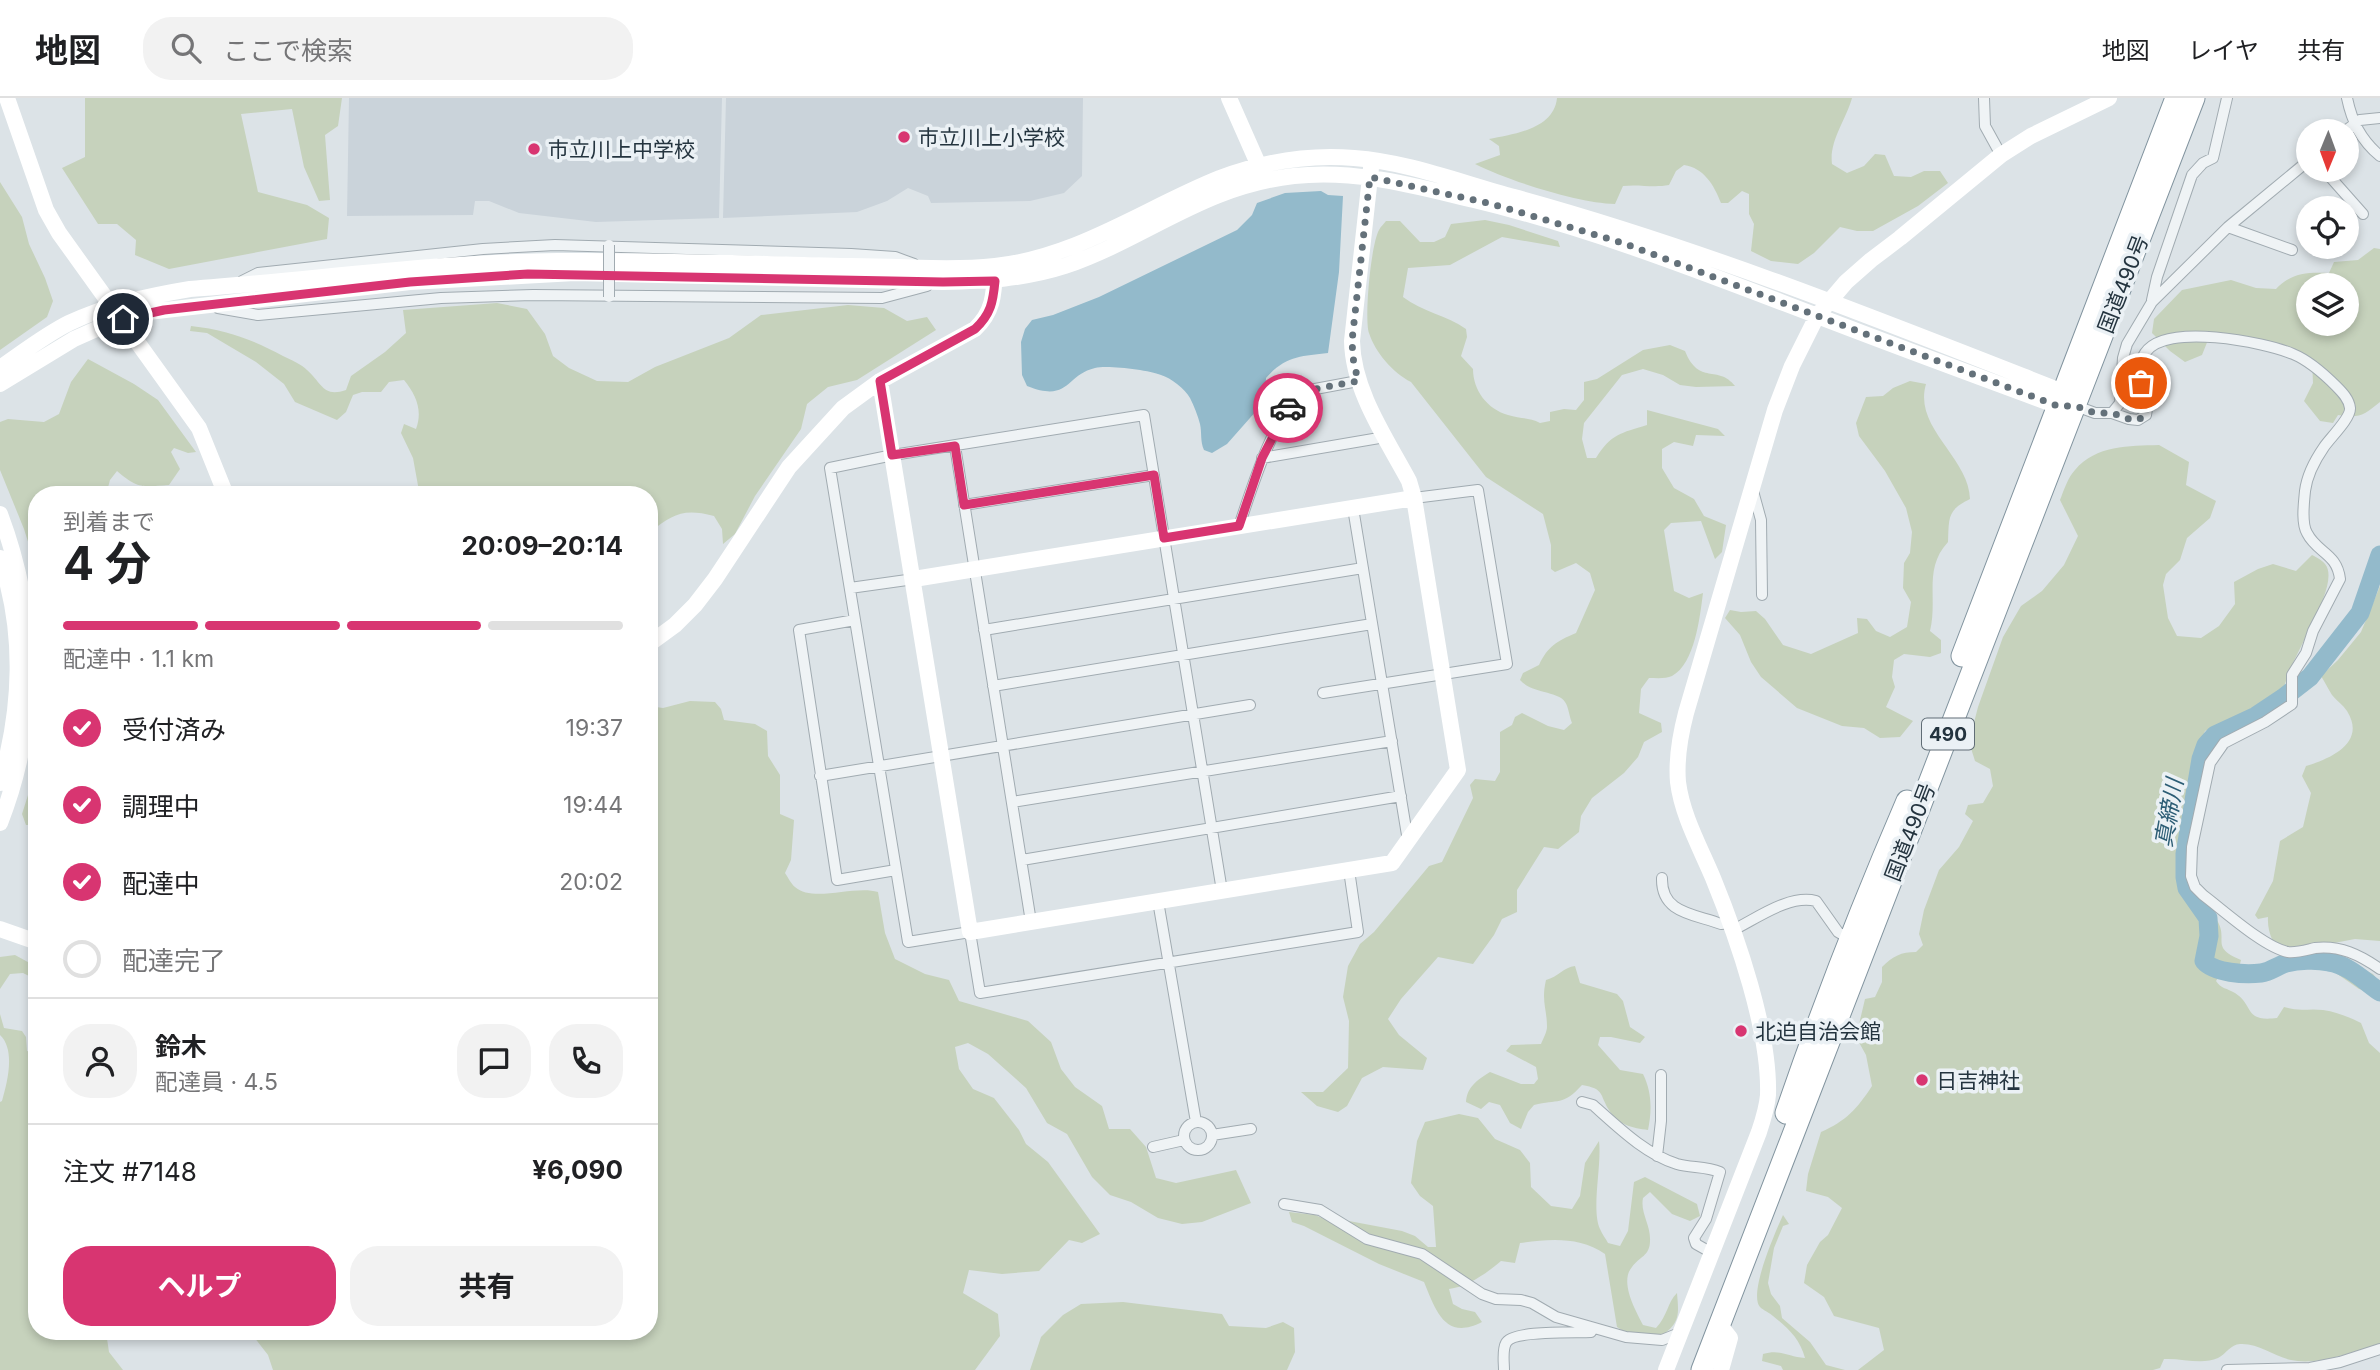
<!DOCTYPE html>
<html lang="ja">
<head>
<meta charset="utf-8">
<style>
	:root { --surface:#fff; --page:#f2f2f2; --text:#202124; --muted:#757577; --line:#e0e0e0; --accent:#d83571 }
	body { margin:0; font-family:Inter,"Noto Sans JP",sans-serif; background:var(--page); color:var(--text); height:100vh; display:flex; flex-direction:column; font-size:26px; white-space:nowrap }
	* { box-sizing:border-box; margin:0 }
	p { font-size:23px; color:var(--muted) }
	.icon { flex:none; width:38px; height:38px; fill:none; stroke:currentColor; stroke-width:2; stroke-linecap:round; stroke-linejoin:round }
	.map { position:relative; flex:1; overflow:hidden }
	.sheet { position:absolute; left:28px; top:388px; width:630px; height:854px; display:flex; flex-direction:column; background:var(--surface); border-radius:28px; box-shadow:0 4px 10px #0003 }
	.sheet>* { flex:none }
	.needle { width:46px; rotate:181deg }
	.fabs { position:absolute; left:2296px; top:21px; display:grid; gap:14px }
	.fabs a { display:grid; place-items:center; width:63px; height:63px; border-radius:50%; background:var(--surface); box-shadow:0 4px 10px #0003; font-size:35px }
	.pin { position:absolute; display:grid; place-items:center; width:60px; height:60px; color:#fff; margin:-30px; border:4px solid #fff; border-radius:50%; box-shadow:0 2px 7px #0007 }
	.courier { position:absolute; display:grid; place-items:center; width:70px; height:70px; margin:-35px; border:5px solid #d83571; border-radius:50%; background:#fff; color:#222; box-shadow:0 2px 9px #0007 }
	.summary em { font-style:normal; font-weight:700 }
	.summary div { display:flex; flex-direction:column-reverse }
	.summary { display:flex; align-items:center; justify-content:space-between; height:119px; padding:0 35px }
	h1 { font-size:46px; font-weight:700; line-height:52px }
	.bar { display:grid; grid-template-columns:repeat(4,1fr); gap:10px 7px; align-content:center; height:84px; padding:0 35px }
	.bar i { height:9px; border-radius:5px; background:var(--line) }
	.bar .selected { background:var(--accent) }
	.bar p { grid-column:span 4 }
	.line { display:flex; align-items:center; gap:18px; padding:0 35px; border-top:2px solid var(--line) }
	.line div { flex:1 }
	.round { display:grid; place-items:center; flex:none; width:74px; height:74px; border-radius:28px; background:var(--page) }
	ol { padding:0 35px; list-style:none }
	li { display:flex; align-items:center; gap:21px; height:77px }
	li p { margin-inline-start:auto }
	li .icon { padding:7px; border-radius:50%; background:var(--accent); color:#fff; stroke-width:4 }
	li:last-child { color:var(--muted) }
	li i { width:38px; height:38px; border:4px solid var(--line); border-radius:50% }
	.cta { display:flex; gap:14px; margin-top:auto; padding:14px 35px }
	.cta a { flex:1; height:80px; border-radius:28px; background:var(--accent); color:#fff; font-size:28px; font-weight:700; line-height:80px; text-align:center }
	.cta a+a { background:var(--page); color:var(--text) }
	header { display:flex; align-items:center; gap:42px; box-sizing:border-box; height:98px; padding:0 35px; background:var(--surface); border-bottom:2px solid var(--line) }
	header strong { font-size:33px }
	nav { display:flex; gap:38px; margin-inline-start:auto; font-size:24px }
	.search { width:490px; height:63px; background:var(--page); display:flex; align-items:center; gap:18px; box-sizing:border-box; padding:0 24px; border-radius:28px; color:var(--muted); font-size:26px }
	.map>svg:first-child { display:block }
</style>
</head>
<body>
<header>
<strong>地図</strong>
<div class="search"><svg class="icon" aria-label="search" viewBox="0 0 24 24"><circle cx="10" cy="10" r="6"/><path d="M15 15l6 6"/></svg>ここで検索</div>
<nav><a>地図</a><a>レイヤ</a><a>共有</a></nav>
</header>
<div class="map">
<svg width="2380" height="1272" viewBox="0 0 2380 1272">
	<rect width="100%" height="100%" fill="#dce3e7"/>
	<path fill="#cad3da" d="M349,0H722L719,120L596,124L519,115L489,103H475L473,117L347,118Z
		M726,0H1083L1082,78L1064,95L1030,103L931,105L928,98L908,90L887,103L857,114L723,120Z"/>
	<path fill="#c6d2bc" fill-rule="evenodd" d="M85,0H342L338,28L325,37L330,102L319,103L304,69L292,11L241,16L258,94L307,107L329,120L327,141L169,171L135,157L136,142L117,126H98L62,70L85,59Z
		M1557,0H1852C1846,22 1829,43 1832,66L1847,75L1864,68L1875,56L1885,57L1894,78L1911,79L1924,73H1940L1948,85L1918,108L1873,133H1857L1840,129L1814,155L1798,166L1771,163L1751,153L1754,126L1749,116V96L1742,93L1728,105H1721C1714,87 1704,70 1684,67L1676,73L1669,87C1653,90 1639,86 1623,88L1615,106C1578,105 1509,83 1475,66L1500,57L1499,48L1489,41C1514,36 1554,31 1557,0Z
		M0,84L22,119L29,146L45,180L53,203L47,219L0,252Z
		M1485,122L1509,127L1558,143L1560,149L1502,139L1450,167L1408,170L1403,199C1422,214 1447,217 1466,231L1467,239L1461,258L1473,271C1473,292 1487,311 1508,317C1520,321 1529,319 1540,325L1550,323V314L1564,311L1576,312L1584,302V284L1597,281L1643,252L1670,247L1685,253C1699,288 1718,266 1735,288L1696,289L1680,287L1663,277L1643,271L1622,277L1584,325L1582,341L1587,360H1596C1611,336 1621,335 1647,327V312L1718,331L1725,338L1696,337L1693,348L1674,344L1662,351V370L1674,390L1694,401L1704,418L1726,427L1722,454L1715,461L1701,423L1671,425L1664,432L1674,493L1689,500L1703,495C1700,518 1695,566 1672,578C1666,581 1656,580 1649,580L1641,591L1639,615L1661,625L1662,634L1644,644L1638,659L1624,675L1592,700L1581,718L1579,734L1558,751L1544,749L1517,792V814L1502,821L1494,837L1473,866L1438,859L1401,901L1388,921L1399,937L1427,960L1423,972L1383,969L1362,980L1347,1008L1338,1014L1317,1008L1301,994H1323L1348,970L1349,923L1343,899L1348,868L1360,846L1374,834L1429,768L1442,764L1473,700L1470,687L1475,681L1495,683L1500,674V634L1512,627L1515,619L1522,615L1548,628L1564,632L1572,625C1569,618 1569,610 1565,604C1559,593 1532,596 1520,582L1523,575L1539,567C1548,548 1557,543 1576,535L1595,492L1590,475L1576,465L1555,474L1551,471V447L1543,416L1486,379L1411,284C1393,275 1375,254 1369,235C1364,220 1371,146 1379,132C1381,128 1384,126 1386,123H1400L1420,144H1434L1445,139L1451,126Z
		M2374,150L2380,151V304C2363,318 2360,320 2338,317L2333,325L2320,323L2304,303L2313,285L2312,263L2282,246L2244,239L2210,237L2202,257L2185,264L2170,253L2152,235L2154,221L2182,192L2231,182L2256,190L2276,191C2291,175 2307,174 2329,175L2334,164L2358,162ZM2308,187H2347V226H2308Z
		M497,205L527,211L545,236L553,258L569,270L597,283L628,284L655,269L729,240L761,217L848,207L884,210L907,223L927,219L936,232L857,282L828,289L807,306L801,331L755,398L735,436L723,446L722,431L714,418C683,410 673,416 649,435V397H425L419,393L413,360L401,335L404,326L416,331C423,312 416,297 404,282L389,284L381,294H362L353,297L346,314L337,322L295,304L284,286L256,264L207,235L190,233L191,228C227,232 251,241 283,258C291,262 301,266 307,272C322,285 323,300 346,292L351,278L385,254L406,235L403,212Z
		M88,261L134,286L158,302L196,354L188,355L174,350L171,354L180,371L169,387C142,389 138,391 117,373L110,382L106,397H37V472L24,431L0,372V324L8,321L44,324L59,316L71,284Z
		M1910,283L1926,286C1913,330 1969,359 1970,401C1947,412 1949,420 1948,444C1923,471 1938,500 1930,533L1941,542V555L1930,559L1904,556L1894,562L1892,579L1895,589L1886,609L1913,623L1900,639L1880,640L1864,630L1842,628L1797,610L1761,579L1751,564L1740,537L1725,520L1730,512L1741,514L1756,513L1765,521L1783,547L1811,556L1858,535L1857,520L1867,521L1876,533L1890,539L1907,529L1911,504L1903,490L1904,465L1910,455L1912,434L1906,410L1885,373L1859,338L1856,325L1866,299L1883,298L1893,290Z
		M2159,347L2189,364L2186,387L2216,403L2210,420L2187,440L2180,462L2166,476L2163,487L2168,520L2177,538L2201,540L2219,528L2235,506L2234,484L2258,471L2273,466L2296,473L2312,457C2316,459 2322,462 2325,466C2343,487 2286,564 2284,592L2267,604L2205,633C2191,672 2163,767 2189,802C2196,812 2211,812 2218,824C2228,843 2210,849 2241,862L2239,870H2224L2216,883C2221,891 2227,890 2235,895C2255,908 2243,924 2277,920L2284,909C2300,914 2308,910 2323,912C2337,914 2349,919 2361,925L2369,945L2380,955V1246C2353,1253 2319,1268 2291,1262C2273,1258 2259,1245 2240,1246C2231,1246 2226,1256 2218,1260C2202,1267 2182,1260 2164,1261L2160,1270L2153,1272H1858L1884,1252L1879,1230L1834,1218L1824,1199L1804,1185L1807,1167L1820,1144L1828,1137L1842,1110L1828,1099L1806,1093L1808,1076L1821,1034C1846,1023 1857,1011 1872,988L1866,957L1856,939L1865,901L1875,899L1882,884V869C1893,858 1901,854 1916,854L1923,847L1919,836L1924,812L1939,772L1959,749L1973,723L1965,716L1968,707L1983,705L1993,688L1990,671L1975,663L1969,644L1978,609L2003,539L2021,508L2042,493L2064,467L2078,438L2060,402C2064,392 2068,379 2075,372C2096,347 2129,348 2159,347Z
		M2380,488V843L2355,841L2334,845L2330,855L2373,876L2380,885L2379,897L2359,891L2333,873L2307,869L2282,860C2274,846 2267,835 2268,819L2258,821L2255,817L2273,783L2280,743L2303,729L2311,695L2302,678L2306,668C2330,661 2367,645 2347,613C2343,607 2337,603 2332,597C2328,591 2325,584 2321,578L2338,562L2361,534Z
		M690,603L715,604L721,611L724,622L755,626L767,633L768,658L780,677V716L794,722L791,762L785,775C788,779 791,786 795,789C813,805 854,787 878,794L885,835L895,861L925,876L949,882L959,903L1028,923L1051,944L1061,971L1075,989L1102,1008L1109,1031H1130L1146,1049L1156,1080L1176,1085L1236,1072L1251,1105L1202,1124L1182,1126L1158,1120L1131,1104L1110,1097L1092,1079L1067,1036L1047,1025L1026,990L988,956L968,945L955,949L959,971L973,991L994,1000L1019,1032L1026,1046L1048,1064L1100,1136L1082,1145L1069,1142L1039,1173L1002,1176L969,1172L963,1195L998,1216L1000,1238L975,1272H273L268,1257L250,1234H649V608L663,610Z
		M35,675L37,727H26L22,716Z
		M15,857L37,869V882L23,875L10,876L0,891V859Z
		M1575,868L1580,885L1617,896L1623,903L1630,929L1645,939L1640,945L1611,939H1600L1598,947L1620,972L1643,976C1652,994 1652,1013 1648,1032C1633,1030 1618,1027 1609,1012C1599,996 1605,991 1582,987C1563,1008 1558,1001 1534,1007L1528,1014L1521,1031L1510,1025L1500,1007L1489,1004L1481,1011L1466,1004C1467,989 1477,982 1490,974L1521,986H1534L1538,981L1536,969L1506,953L1511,947L1541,946C1543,941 1547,934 1547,929C1547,911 1541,903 1546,882C1558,879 1564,869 1575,868Z
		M0,916L4,930L22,933L26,939L27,953L37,956V1234H106L109,1254L123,1272H0V1004L2,1003C7,985 16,952 0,937Z
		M1459,1016L1478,1020L1495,1041L1520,1052L1530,1065L1531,1089L1551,1108L1572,1111L1580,1098L1585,1065L1599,1043C1602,1067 1591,1111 1600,1131C1602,1136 1606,1141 1608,1145L1620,1148L1628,1133L1634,1084L1645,1079L1697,1106L1700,1118L1690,1123L1672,1116L1650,1094L1643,1100C1640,1115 1651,1127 1650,1143C1650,1158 1639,1159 1632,1169C1619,1184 1636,1213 1643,1227L1656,1230C1668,1217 1667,1205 1677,1195C1679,1218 1680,1225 1660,1239L1626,1235L1617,1229L1605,1156C1579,1138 1549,1141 1520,1145L1515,1165L1501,1163C1487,1175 1467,1189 1449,1191L1453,1206L1462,1211L1475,1214L1482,1224C1445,1243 1436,1213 1424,1184L1379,1166L1304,1128L1292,1124L1289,1114L1315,1117L1337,1126L1349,1123L1402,1133L1415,1138L1428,1149H1436L1433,1108L1420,1098L1411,1085L1417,1043L1425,1024Z
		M1783,1117L1789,1126L1783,1128L1774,1150L1768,1185L1771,1196L1780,1208L1782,1220L1810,1244L1826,1267L1845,1272H1783L1781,1268L1762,1263L1763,1256C1781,1251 1788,1259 1805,1260C1800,1241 1788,1230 1773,1218C1770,1215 1763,1212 1760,1209C1748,1195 1776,1133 1783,1117Z
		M1123,1204L1222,1216L1229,1228L1266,1230L1283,1224L1294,1230L1295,1254L1287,1272H1030L1041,1239L1063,1217L1081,1206Z"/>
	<path fill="#93bacb" d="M1321,93L1328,97L1343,98L1339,174L1328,255C1302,258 1285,258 1266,280L1265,303L1227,346L1212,355L1204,352C1200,343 1202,335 1200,326C1198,318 1194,308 1190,300C1185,291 1171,280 1161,277C1148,272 1108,267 1095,270C1065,277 1070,305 1027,288L1022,277L1021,244L1025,231L1032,222L1053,217L1099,199L1237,132L1252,117L1257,105L1285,95Z"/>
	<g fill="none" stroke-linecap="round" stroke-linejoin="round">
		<path stroke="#93bacb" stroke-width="19" d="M2380,457L2360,515L2310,579L2283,600L2256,618L2215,637L2206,647L2201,661L2185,756V779L2187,790L2208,820L2209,838L2204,863C2214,875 2245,877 2261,875C2270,874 2277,868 2286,865C2298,862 2316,861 2329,864C2349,867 2364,883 2380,894"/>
		<g stroke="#a1abb1" stroke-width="12">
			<path id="street" d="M1984,0L1985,28L2001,57
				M2347,0C2352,24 2361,42 2380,58
				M2345,33L2360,22L2380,20
				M2324,72L2363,116
				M2228,129L2292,152
				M242,183L258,175L483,151L555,147L851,156L895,159L914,166
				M2152,202L2157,179L2192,77L2203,65L2213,60L2227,0
				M218,210L258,217L441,200L533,197L882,200L927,188
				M2076,308L2095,315H2112L2129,321L2138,322L2146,317C2151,296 2132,274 2145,255C2165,224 2264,244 2293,256C2310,263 2324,276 2336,288C2342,294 2349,301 2350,310C2351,320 2330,340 2324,349C2315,362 2307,377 2305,393C2304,404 2301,425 2307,435C2317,455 2337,455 2340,481L2313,533L2306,555L2292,577V606L2265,624L2224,645L2210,665L2192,749L2191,778L2195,789L2203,797C2223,812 2265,850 2288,854C2297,855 2306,852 2315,850C2340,847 2360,857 2380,871
				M2112,315L2120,305L2123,260L2127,246L2152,204L2228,129L2308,63
				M955,348L1031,824
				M1262,360L1385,339
				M1753,393L1761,422L1762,497
				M964,407L1154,377
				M1353,410L1408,743
				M1239,428C1255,381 1269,333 1299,294L1358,283
				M850,490L914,481
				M855,522L799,532L837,782L896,772
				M984,532L1363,470
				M993,588L1372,526
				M1323,595L1507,566L1478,392L1414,400
				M820,678L1250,607
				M1012,704L1392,643
				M1022,762L1401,698
				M1662,780C1661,816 1695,816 1721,826L1730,825
				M1222,793L1144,317L893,357L830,370L908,844L970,834L980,895L1358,834L1349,772
				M1158,803L1196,1024
				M1733,832C1756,821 1789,796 1816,803L1838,834L1853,843
				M1582,1004L1593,1007C1618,1029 1645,1056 1677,1066C1691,1070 1706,1068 1720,1074L1706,1121L1694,1140L1696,1146L1712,1155
				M1184 1038a14 14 0 1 1 28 0a14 14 0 1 1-28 0Z
				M1212,1037L1251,1031
				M1153,1049L1184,1042
				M1657,1058L1661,1023V977
				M1284,1106L1320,1112L1367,1141L1422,1156L1482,1196L1496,1201L1521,1202L1532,1205L1556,1219L1626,1239L1662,1242L1682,1234
				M1504,1272C1504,1264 1502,1252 1506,1245C1512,1232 1576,1235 1591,1234
				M2227,1272L2310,1270L2340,1264L2380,1251"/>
		</g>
		<g stroke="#82949f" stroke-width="23">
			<path id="highway" d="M1962,558L2176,0
				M1786,1015C1822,910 1863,805 1907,703
				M1702,1272L2194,0"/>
		</g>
		<use href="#street" stroke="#eff3f5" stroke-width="10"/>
		<path stroke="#fff" stroke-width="16" d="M7,0L46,112L59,135L199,330L226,397
			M1229,0L1259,68
			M0,270C22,255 45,237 69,225C107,207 148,198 190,191C313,182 435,164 558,163C655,162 752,166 849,168C897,168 947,173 995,168C1078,159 1145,110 1220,80C1263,64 1308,56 1354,60C1409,64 1461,85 1514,99C1701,150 1882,223 2063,294L2071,303
			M880,283L970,834L1392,765L1458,672L1414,400L1409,383C1386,340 1353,293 1352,243L1371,70
			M0,286L74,241L101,229L148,214L410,184L575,175L943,184C985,183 1025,181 1065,168C1147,140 1203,88 1294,78C1356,71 1415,88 1474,102C1591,130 1702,174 1815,217C1895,248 1977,278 2058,308H2068
			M0,416C38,517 40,623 0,725
			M0,460C25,533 22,611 0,685
			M914,481L1414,400
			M649,546L675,527L695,507L715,481L789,369L843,310L880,283L975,231C993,214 994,197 995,173
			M0,831L37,844
			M1719,1226L1730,1240L1721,1272
			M1666,1272L1759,1034C1763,1022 1767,1010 1768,997C1770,933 1737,839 1713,780C1700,749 1682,717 1678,684C1676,660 1680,638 1686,615L1775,312L1792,268L1817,218L1846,184L1871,162L1900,140L2001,57L2031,38L2109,0"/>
		<use href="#highway" stroke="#fff" stroke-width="21"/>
		<g stroke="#a1abb1" stroke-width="12" stroke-linecap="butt">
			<path id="street-bridge" d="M609,199V147"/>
		</g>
		<use href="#street-bridge" stroke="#eff3f5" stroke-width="10"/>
	</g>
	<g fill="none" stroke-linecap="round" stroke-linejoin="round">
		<path stroke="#64717a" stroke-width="7" stroke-dasharray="0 12.6" d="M1288,310L1299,294L1358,283L1353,260L1352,243L1370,79L1492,106L1623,145L2058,308H2076L2095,315H2112L2129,321L2138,322L2146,317L2147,300L2141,285"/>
		<path stroke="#d83571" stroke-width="9" d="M123,221L164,212L410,184L528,176L943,184L995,183C993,204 991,216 975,231L880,283L892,357L955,348L964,407L1154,377L1164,440L1239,428L1262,360L1288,310"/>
	</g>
	<g fill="#d83571" stroke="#ebf1f5" stroke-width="2.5">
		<circle cx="904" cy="39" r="7"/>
		<circle cx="534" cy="51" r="7"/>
		<circle cx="1741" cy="933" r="7"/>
		<circle cx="1922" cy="982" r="7"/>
	</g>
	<g text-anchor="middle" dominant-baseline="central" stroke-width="7" stroke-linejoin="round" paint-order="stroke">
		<rect fill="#ebf1f5" stroke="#606d76" stroke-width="2" x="1922" y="620.5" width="52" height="31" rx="5"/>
		<g font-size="19" font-weight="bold" fill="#24343f">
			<text x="1948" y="636">490</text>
		</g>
		<g font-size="21" fill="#24343f" stroke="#ebf1f5" text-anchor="start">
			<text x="918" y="39">市立川上小学校</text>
			<text x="548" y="51">市立川上中学校</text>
			<text x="1755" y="933">北迫自治会館</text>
			<text x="1936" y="982">日吉神社</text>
		</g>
		<g font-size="21" fill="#24343f" stroke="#ebf1f5">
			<text transform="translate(2123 186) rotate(-69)">国道490号</text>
			<text transform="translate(1910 734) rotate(-69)">国道490号</text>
		</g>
		<g font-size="23" font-style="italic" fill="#2c5d75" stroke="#ebf1f5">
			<text transform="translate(2169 715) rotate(-80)">真締川</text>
		</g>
	</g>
</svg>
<div class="fabs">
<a><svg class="needle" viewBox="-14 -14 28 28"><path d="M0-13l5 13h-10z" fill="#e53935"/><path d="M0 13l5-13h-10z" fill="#757577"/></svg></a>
<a><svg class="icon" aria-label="locate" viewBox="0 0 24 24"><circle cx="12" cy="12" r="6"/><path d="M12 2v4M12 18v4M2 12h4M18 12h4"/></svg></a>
<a><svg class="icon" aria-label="layers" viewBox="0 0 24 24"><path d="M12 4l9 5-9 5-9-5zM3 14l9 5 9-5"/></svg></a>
</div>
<div class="pin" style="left:2141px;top:285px;background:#ea580c"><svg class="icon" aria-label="bag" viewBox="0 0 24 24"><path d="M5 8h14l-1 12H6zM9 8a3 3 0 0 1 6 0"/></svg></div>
<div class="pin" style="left:123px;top:221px;background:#1f2937"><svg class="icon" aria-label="home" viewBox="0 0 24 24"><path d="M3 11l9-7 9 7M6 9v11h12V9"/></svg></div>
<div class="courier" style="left:1288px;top:310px"><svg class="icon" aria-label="car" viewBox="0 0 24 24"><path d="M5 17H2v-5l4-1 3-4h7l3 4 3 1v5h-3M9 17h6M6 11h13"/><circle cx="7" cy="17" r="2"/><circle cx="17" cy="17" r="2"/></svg></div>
<section class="sheet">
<div class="summary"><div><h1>4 分</h1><p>到着まで</p></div><em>20:09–20:14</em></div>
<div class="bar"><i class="selected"></i><i class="selected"></i><i class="selected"></i><i></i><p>配達中 · 1.1 km</p></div>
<ol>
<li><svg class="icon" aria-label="check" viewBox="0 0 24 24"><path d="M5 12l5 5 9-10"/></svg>受付済み<p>19:37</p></li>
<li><svg class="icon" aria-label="check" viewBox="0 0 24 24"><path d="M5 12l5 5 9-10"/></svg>調理中<p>19:44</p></li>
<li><svg class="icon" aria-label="check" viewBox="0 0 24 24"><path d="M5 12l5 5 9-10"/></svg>配達中<p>20:02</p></li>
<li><i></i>配達完了</li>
</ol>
<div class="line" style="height:126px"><a class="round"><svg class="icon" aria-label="person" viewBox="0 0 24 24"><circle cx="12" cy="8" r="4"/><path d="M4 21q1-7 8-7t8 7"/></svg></a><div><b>鈴木</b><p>配達員 · 4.5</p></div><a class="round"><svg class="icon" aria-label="chat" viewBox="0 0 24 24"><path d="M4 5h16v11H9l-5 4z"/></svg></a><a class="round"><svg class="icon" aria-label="phone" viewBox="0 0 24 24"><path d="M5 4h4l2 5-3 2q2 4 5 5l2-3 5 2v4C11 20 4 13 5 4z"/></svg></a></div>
<div class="line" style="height:91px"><div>注文 #7148</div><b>¥6,090</b></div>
<div class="cta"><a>ヘルプ</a><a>共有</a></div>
</section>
</div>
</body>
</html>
